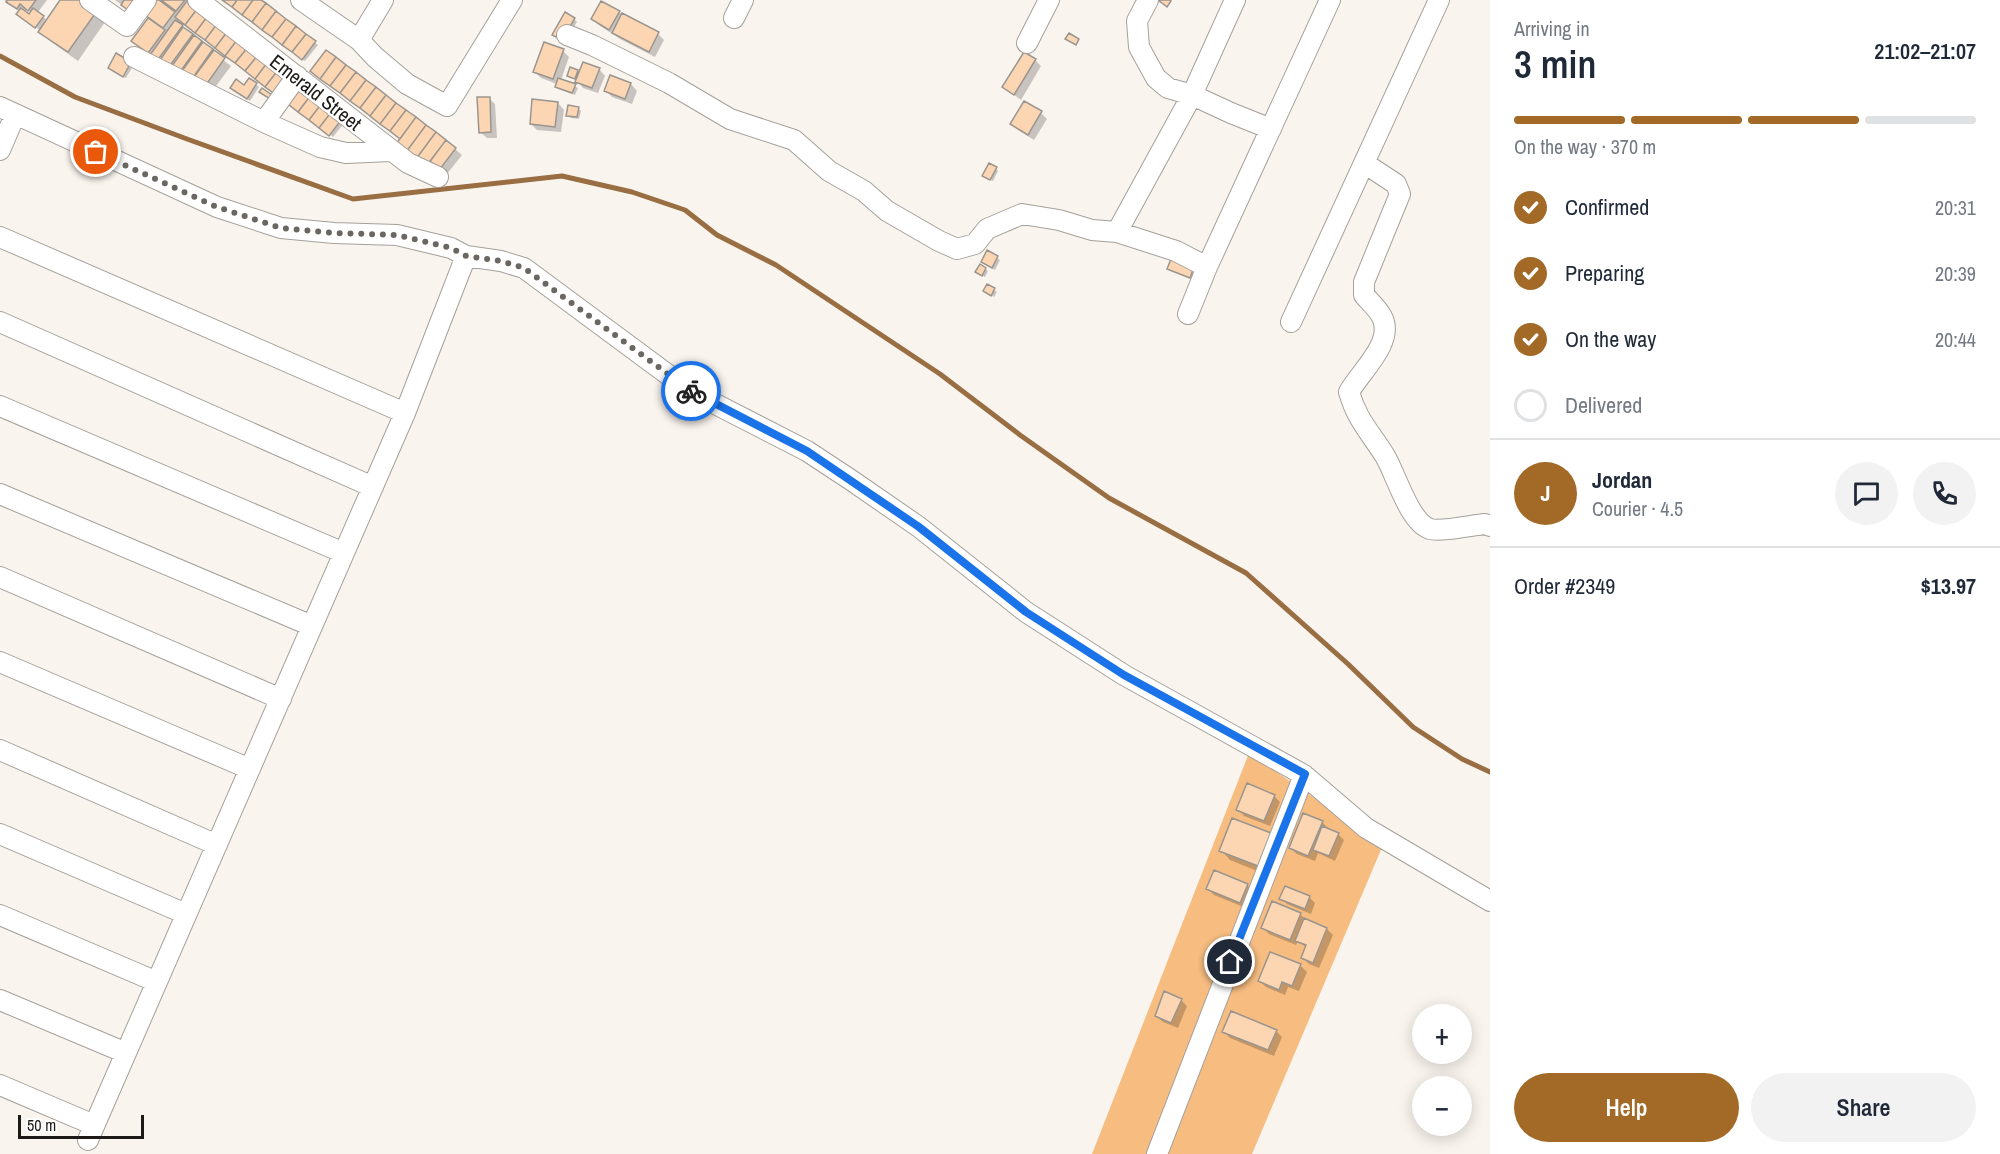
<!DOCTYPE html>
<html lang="en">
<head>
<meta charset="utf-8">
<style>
	:root { --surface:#fff; --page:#f2f2f3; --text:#1f2937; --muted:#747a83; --line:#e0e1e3; --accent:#a26927 }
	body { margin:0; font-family:"Archivo Narrow",sans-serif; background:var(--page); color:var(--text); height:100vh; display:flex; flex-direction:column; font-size:22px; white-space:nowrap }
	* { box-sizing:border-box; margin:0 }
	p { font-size:20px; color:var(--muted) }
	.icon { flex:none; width:33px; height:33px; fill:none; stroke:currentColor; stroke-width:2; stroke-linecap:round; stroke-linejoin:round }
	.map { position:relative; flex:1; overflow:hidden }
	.sheet { display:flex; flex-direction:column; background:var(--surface); width:510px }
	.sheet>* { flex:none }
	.fabs { position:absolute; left:1412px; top:1004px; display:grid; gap:12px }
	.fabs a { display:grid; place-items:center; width:60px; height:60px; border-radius:50%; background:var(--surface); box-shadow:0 3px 15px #0003; font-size:30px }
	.scale { position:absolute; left:18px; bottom:15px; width:126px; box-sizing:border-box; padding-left:6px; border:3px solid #1c1917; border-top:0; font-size:16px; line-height:21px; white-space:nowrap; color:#1c1917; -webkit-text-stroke:4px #fff; paint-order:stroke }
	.pin { position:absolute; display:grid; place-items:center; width:51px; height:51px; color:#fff; margin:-26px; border:3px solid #fff; border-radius:50%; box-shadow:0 2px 6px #0007 }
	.courier { position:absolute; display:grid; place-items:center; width:60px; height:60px; margin:-30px; border:4px solid #1a73e8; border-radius:50%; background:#fff; color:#222; box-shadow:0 2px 8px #0007 }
	.head em { font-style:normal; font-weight:600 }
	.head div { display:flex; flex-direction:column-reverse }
	.head { display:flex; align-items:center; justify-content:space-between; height:102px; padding:0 24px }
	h1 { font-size:39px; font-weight:600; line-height:45px }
	.bar { display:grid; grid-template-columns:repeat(4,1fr); gap:9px 6px; align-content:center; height:72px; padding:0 24px }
	.bar i { height:8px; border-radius:4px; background:var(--line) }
	.bar .current { background:var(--accent) }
	.bar p { grid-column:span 4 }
	.line { display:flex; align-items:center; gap:15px; padding:0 24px; border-top:2px solid var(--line) }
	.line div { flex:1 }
	.round { display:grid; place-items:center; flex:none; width:63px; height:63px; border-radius:32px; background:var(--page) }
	ol { padding:0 24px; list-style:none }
	li { display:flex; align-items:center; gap:18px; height:66px }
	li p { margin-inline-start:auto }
	li .icon { padding:6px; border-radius:50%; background:var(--accent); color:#fff; stroke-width:4 }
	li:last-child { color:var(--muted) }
	li i { width:33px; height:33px; border:3px solid var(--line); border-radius:50% }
	.action { display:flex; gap:12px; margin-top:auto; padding:12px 24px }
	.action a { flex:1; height:69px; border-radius:36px; background:var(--accent); color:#fff; font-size:24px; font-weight:600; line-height:69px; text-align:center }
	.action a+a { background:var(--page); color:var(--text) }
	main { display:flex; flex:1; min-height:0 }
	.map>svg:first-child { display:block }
</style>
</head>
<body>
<main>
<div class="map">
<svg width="1490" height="1154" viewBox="0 0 1490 1154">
	<rect width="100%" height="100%" fill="#faf4ee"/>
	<path fill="#f6bc80" d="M1249,753L1383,845L1252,1154H1092Z"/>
	<path fill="#0003" fill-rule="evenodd" d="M4,0H47L38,12L48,21L62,0H78L105,22L78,61L50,41L41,31L21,17L20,12ZM27,9L31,13L29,16L25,12Z
		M115,0H144L134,14Z
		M157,0H189L193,4L178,24L231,66L213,90L153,57L133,41L150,18Z
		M223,0H259L318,45L305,61Z
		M619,12L658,34L664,40L655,57L620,39L599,25L593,19Z
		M574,19L577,22L565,42L554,34Z
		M563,51L569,57L561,80L578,88L575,95L559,89L556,87L557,84L541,78L535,72Z
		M1035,60L1041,66L1021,100L1004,87Z
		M130,63L133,66L126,78L112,70Z
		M599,69L605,76L598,93L583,88L577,80L569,76L577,71L580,74Z
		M318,77L455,149L462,155L447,174L437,166L433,172L402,139Z
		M611,77L631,84L637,91L632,104L612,97L606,91Z
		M250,80L259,87L250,101L235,90L245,87Z
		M489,98L495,104L497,138H487L480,132Z
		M558,103L564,110L561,132L537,130L531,124Z
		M1025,103L1041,113L1047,119L1034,140L1018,130L1012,124Z
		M292,106L344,123L333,137Z
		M578,108L581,111L579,119L571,118L568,115Z
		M996,169L998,171L993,181L987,178Z
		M988,252L1000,260L995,270L982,262Z
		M1172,261L1196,271L1193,279L1171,271L1169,269Z
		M985,269L988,271L985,277L977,272Z
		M988,286L997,292L994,297L988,293Z
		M1274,796L1280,802L1270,826L1244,816L1238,809Z
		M1233,820L1270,834L1280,844L1267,875L1230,860L1221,850Z
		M1322,822L1328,828L1327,830L1338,834L1344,840L1335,861L1318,853L1315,861L1297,854L1290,848Z
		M1247,885L1253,891L1246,908L1214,895L1208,889Z
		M1309,897L1315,903L1311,914L1287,904L1281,898Z
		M1300,914L1306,920L1327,929L1333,935L1319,968L1309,964L1303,958L1307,948L1298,941L1296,945L1269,934L1263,928Z
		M1300,965L1307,972L1299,991L1288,987L1285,995L1266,987L1260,981Z
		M1181,1000L1187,1006L1178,1028L1163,1022L1156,1016Z
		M1276,1031L1282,1037L1274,1056L1230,1038L1224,1032Z"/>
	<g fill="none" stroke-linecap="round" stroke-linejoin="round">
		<path stroke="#986e42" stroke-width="5" d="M0,56L75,97L187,139L353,199L562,176L632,192L685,210L717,235L776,265L940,374L1020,435L1109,498L1246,573L1348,664L1413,727L1462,759L1490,772"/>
	</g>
	<path fill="#fcd6b2" stroke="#9a958f" stroke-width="1.5" d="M8,0H36L28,11L20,4L17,9L6,2Z
		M60,0H80L97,11L68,52L38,32Z
		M124,0H140L131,12L121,5Z
		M155,0H159L175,12L163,28L145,15Z
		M161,0H185L176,11Z
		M222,0H237L232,7Z
		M237,0H253L242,15L232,7Z
		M253,0H261L266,3L252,22L242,15Z
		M1158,0H1169L1171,1L1167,7Z
		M187,1L197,9L185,25L175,17Z
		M601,1L620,11L609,30L591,19Z
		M266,3L276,11L262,30L252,22Z
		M21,8L29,14L33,8L44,16L35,28L16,14Z
		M197,9L207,17L195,33L185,25Z
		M276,11L286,19L272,37L262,30Z
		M565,12L575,18L562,40L552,35Z
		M622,13L659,32L649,52L612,33Z
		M207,17L217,24L205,40L195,33Z
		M148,18L165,30L148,53L131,41Z
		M286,19L296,26L282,45L272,37Z
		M175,20L183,25L157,61L150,55Z
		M217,24L227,32L215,48L205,40Z
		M296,26L306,34L292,52L282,45Z
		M183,27L193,34L169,67L160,60Z
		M227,32L237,40L225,56L215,48Z
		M1069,33L1079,39L1076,45L1065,39Z
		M306,34L316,41L302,60L292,52Z
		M194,35L202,41L180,72L172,66Z
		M237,40L248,47L235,63L225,56Z
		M203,42L213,49L192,79L182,71Z
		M544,42L564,49L553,79L533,72Z
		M248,47L258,55L245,71L235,63Z
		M214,50L225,58L206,85L194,77Z
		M326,50L336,57L320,79L310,71Z
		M1024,52L1036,59L1014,95L1002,87Z
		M116,53L131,62L123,77L108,68Z
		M258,55L267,63L255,79L245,71Z
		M336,57L346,65L330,86L320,79Z
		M583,62L600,68L592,88L575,82Z
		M267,63L278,70L265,87L255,79Z
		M346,65L356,72L340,93L330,86Z
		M570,67L578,70L575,79L567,76Z
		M278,70L288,78L275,94L265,87Z
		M356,72L366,80L350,101L340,93Z
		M610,75L631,83L625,99L604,91Z
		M249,78L257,83L247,99L230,88L236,79L244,85Z
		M558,78L576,84L572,93L555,87Z
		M366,80L376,87L360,108L350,101Z
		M301,87L311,95L298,112L288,104Z
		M376,87L386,95L370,116L360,108Z
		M262,88L272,95L270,99L259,92Z
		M311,95L322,103L309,120L298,112Z
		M386,95L396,103L380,124L370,116Z
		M477,97H490L491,132L479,133Z
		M532,99L558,102L555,127L530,124Z
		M1024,101L1042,111L1028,135L1010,124Z
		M322,103L332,111L319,128L309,120Z
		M396,103L406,110L390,131L380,124Z
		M568,105L579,107L577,117L566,116Z
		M406,110L416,117L400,139L390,131Z
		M332,111L342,119L329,136L319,128Z
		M416,117L426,125L407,151L396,144Z
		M426,125L436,132L416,159L406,152Z
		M436,132L446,140L426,167L416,159Z
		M446,140L456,148L440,169L430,161Z
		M989,163L997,167L990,180L982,176Z
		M987,250L998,256L992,268L981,262Z
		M1171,259L1194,267L1190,278L1167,269Z
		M980,264L986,268L982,276L975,272Z
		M987,284L995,288L991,296L983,291Z
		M1247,783L1275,795L1264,821L1236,810Z
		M1303,813L1323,821L1308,856L1289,848Z
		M1232,818L1271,833L1258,866L1219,851Z
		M1322,826L1339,833L1329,856L1313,850Z
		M1214,870L1248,884L1240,903L1206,889Z
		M1285,886L1310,896L1305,909L1279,899Z
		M1272,901L1301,913L1290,940L1261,928Z
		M1304,918L1327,928L1313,963L1301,958L1306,945L1295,941Z
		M1270,952L1301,964L1292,986L1282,982L1279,990L1258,981Z
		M1164,991L1182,999L1171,1023L1155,1016Z
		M1231,1011L1277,1030L1268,1050L1222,1032Z"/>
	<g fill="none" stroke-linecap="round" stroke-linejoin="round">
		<g stroke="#a5a09a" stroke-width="22">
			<path id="minor" d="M90,0L127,26L146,0
				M198,0L408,163L438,177
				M301,0L359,40L375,57L407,84L447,106L512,0
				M1148,0L1137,21L1139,47L1156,78L1168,88L1192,95L1231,113L1271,129
				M734,18L743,0
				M567,35L592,45L669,83L730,119L794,140L829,171L864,191L887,211L939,241L957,249L975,244L987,229L1022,214L1059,220L1092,230L1117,232L1192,95L1235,0
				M359,40L383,0
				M1027,43L1049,0
				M134,57L264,122L320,147L346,153L391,151
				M0,107L217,207L281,228L334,233L397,235L451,248L466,256L501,261L524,268L690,391L807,451L851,480L919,527L1026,612L1124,675L1304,775L1366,828L1490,901
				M264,122L297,76
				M0,150L15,115
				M1364,163L1396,184L1400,194L1364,282V295C1370,302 1378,309 1382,317C1395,342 1360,372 1349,392C1357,420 1370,432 1385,456C1396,474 1409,522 1430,529C1441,532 1473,525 1485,524L1490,526
				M1117,232L1176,251L1207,267
				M0,237L405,413
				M1188,314L1207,267L1330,0
				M0,322L373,487
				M1291,322L1439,0
				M0,406L344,553
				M0,494L312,626
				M0,577L281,699
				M0,662L250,769
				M0,750L217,845
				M0,834L186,914
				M0,915L157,982
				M0,1000L126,1053
				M0,1085L94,1125
				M88,1140L405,413L466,256
				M1157,1154L1304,775"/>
		</g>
		<use href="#minor" stroke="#fff" stroke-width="20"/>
	</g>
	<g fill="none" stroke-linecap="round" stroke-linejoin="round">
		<path stroke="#6a6662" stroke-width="6" stroke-dasharray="0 10.8" d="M96,152L217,207L281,228L334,233L397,235L451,248L466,256L501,261L524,268L691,391"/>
		<path stroke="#1a73e8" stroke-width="8" d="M691,391L807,451L919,527L1026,612L1124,675L1305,774L1230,962"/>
	</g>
	<g text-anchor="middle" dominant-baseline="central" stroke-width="4.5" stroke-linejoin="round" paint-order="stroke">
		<g font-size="20" fill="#1c1917" stroke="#fff">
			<text transform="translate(316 92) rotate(38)">Emerald Street</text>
		</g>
	</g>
</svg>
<div class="fabs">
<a>+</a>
<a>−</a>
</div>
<div class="scale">50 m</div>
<div class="pin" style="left:96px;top:152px;background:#ea580c"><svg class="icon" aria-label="bag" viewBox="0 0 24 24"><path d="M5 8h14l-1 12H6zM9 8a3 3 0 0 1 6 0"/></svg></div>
<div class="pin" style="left:1230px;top:962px;background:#1f2937"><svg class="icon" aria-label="home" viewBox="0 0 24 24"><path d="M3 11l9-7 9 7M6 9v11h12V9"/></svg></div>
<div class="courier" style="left:691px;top:391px"><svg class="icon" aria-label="bike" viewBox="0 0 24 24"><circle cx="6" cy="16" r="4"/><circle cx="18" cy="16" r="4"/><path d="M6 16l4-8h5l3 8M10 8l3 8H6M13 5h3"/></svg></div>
</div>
<section class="sheet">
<div class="head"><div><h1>3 min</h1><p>Arriving in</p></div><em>21:02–21:07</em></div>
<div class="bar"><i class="current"></i><i class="current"></i><i class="current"></i><i></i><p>On the way · 370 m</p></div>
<ol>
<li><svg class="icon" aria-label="check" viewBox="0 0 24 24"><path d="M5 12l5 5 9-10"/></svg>Confirmed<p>20:31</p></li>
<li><svg class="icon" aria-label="check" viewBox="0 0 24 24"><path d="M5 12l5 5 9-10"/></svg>Preparing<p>20:39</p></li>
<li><svg class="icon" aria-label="check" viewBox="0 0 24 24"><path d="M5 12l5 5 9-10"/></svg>On the way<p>20:44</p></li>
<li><i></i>Delivered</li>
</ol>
<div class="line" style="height:108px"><b class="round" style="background:var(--accent);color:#fff">J</b><div><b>Jordan</b><p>Courier · 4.5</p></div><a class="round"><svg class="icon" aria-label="chat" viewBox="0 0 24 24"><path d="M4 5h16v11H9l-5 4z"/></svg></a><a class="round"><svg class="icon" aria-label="phone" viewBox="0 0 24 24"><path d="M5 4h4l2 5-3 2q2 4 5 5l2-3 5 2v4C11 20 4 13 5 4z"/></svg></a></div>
<div class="line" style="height:78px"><div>Order #2349</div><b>$13.97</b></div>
<div class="action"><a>Help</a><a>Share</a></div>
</section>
</main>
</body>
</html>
